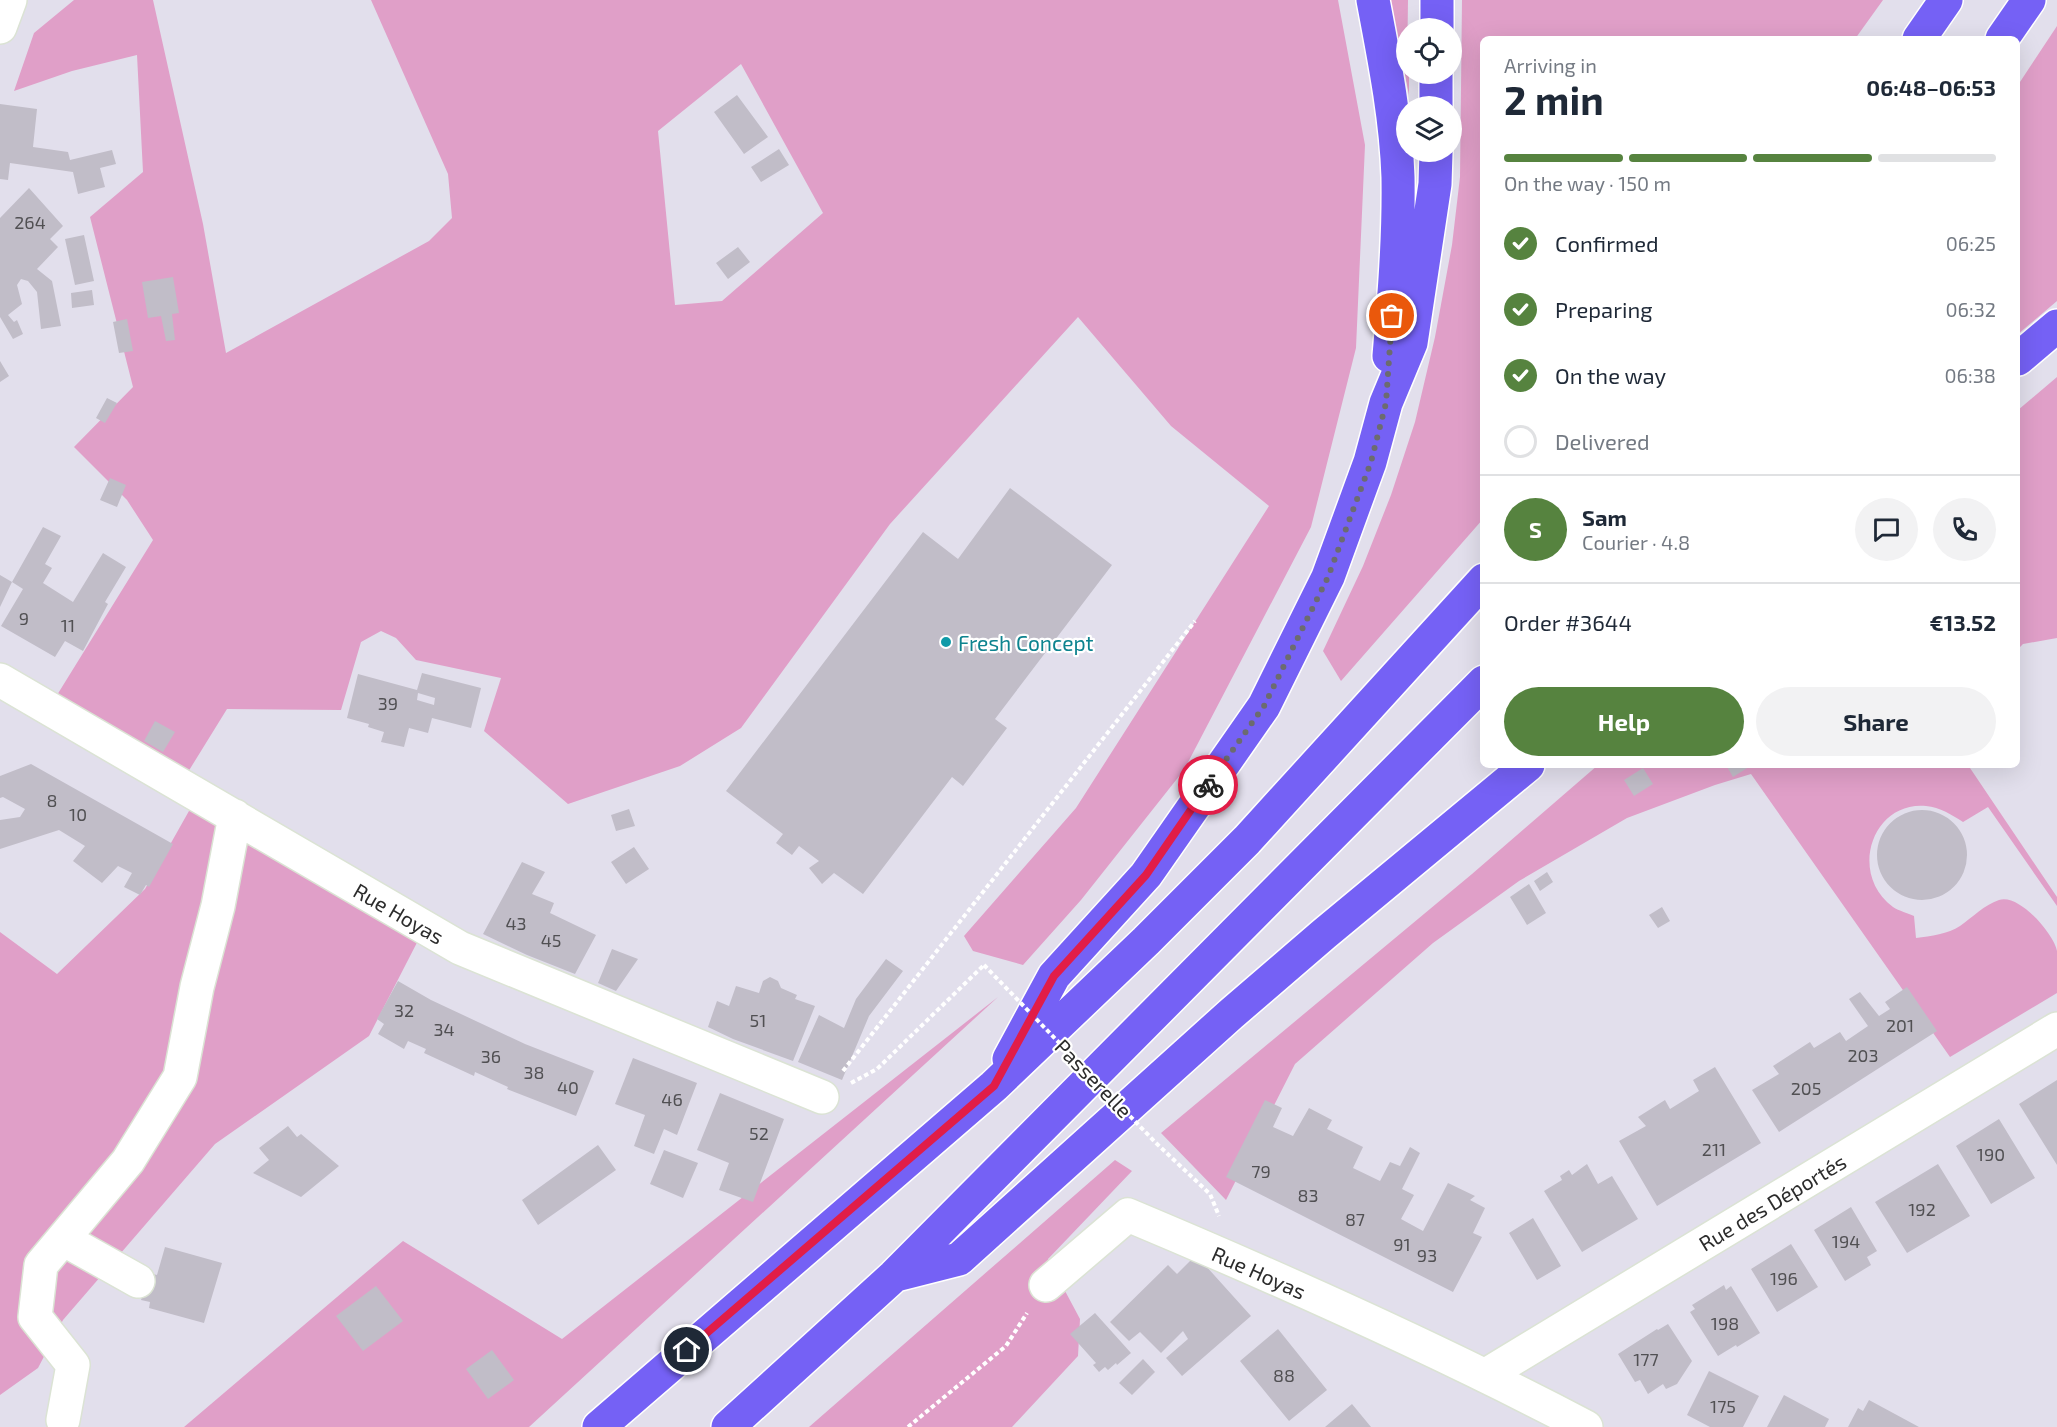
<!DOCTYPE html>
<html lang="en">
<head>
<meta charset="utf-8">
<style>
	:root { --surface:#fff; --page:#f2f2f3; --text:#1f2937; --muted:#747a83; --line:#e0e1e3; --accent:#56833f }
	body { margin:0; font-family:"Exo 2",sans-serif; background:var(--page); color:var(--text); height:100vh; display:flex; flex-direction:column; font-size:22px; white-space:nowrap }
	* { box-sizing:border-box; margin:0 }
	p { font-size:20px; color:var(--muted) }
	.icon { flex:none; width:33px; height:33px; fill:none; stroke:currentColor; stroke-width:2; stroke-linecap:round; stroke-linejoin:round }
	.map { position:relative; flex:1; overflow:hidden }
	.panel { position:absolute; left:1480px; top:36px; width:540px; height:732px; display:flex; flex-direction:column; background:var(--surface); border-radius:9px; box-shadow:0 6px 24px #0002 }
	.panel>* { flex:none }
	.buttons { position:absolute; left:1396px; top:18px; display:grid; gap:12px }
	.buttons a { display:grid; place-items:center; width:66px; height:66px; border-radius:50%; background:var(--surface); box-shadow:0 6px 24px #0002; font-size:30px }
	.pin { position:absolute; display:grid; place-items:center; width:51px; height:51px; color:#fff; margin:-26px; border:3px solid #fff; border-radius:50%; box-shadow:0 2px 6px #0007 }
	.courier { position:absolute; display:grid; place-items:center; width:60px; height:60px; margin:-30px; border:4px solid #e11d48; border-radius:50%; background:#fff; color:#222; box-shadow:0 2px 8px #0007 }
	.head em { font-style:normal; font-weight:700 }
	.head div { display:flex; flex-direction:column-reverse }
	.head { display:flex; align-items:center; justify-content:space-between; height:102px; padding:0 24px }
	h1 { font-size:39px; font-weight:700; line-height:45px }
	.bar { display:grid; grid-template-columns:repeat(4,1fr); gap:9px 6px; align-content:center; height:72px; padding:0 24px }
	.bar i { height:8px; border-radius:4px; background:var(--line) }
	.bar .on { background:var(--accent) }
	.bar p { grid-column:span 4 }
	.line { display:flex; align-items:center; gap:15px; padding:0 24px; border-top:2px solid var(--line) }
	.line div { flex:1 }
	.round { display:grid; place-items:center; flex:none; width:63px; height:63px; border-radius:32px; background:var(--page) }
	ol { padding:0 24px; list-style:none }
	li { display:flex; align-items:center; gap:18px; height:66px }
	li p { margin-inline-start:auto }
	li .icon { padding:6px; border-radius:50%; background:var(--accent); color:#fff; stroke-width:4 }
	li:last-child { color:var(--muted) }
	li i { width:33px; height:33px; border:3px solid var(--line); border-radius:50% }
	.cta { display:flex; gap:12px; margin-top:auto; padding:12px 24px }
	.cta a { flex:1; height:69px; border-radius:36px; background:var(--accent); color:#fff; font-size:24px; font-weight:700; line-height:69px; text-align:center }
	.cta a+a { background:var(--page); color:var(--text) }
	.map>svg:first-child { display:block }
</style>
</head>
<body>
<div class="map">
<svg width="2057" height="1427" viewBox="0 0 2057 1427">
	<rect width="100%" height="100%" fill="#e2dfec"/>
	<path fill="#e09fc8" fill-rule="evenodd" d="M74,0H153L203,224L226,353L429,241L452,218L448,174L371,0H1338L1365,145L1356,348L1311,527L1184,770L1081,900L1023,965L973,951L964,936L1076,808L1269,506L1171,426L1078,317L890,524L741,728L680,766L568,804L484,731L501,678L416,660L396,638L381,631L361,642L341,710L227,709L180,785L49,708L153,540L127,500L74,447L133,387L90,217L143,172L137,55L72,71L14,91L34,33ZM741,64L823,213L722,301L675,305L658,131Z
		M1390,0H1408L1407,74H1409V95Z
		M1462,0H1883L1855,39H1484L1483,519L1341,681L1323,651L1363,566L1391,495L1415,422L1435,337L1452,245L1460,177Z
		M2057,26V301L2018,334V85Z
		M2057,377V638L2023,644L2018,649V410Z
		M1598,765H1968L2057,897V906L1988,807L1963,822C1952,815 1940,807 1926,806C1872,801 1848,874 1893,907C1899,911 1908,913 1914,916L1916,938C1931,936 1948,934 1960,926C1973,917 1984,905 1999,900C2019,893 2054,934 2057,951C2057,964 2057,980 2057,993L1950,1057L1751,774L1715,785L1627,818L1519,881L1433,943L1295,1064L1226,1200L1161,1133L1472,874Z
		M198,795L425,927L369,1036L215,1144L63,1320L38,1368L0,1395V932L57,974L145,889Z
		M998,997L529,1427H184L403,1241L562,1339Z
		M1115,1160L1132,1171L1048,1259L1080,1319L1078,1356L1012,1427H809Z"/>
	<path fill="#c1bdc8" fill-rule="evenodd" d="M737,95L768,137L744,154L714,112Z
		M0,104L37,109L33,147L68,152L70,160L112,150L116,164L100,168L105,187L78,194L73,172L10,163L8,180L0,179Z
		M779,149L789,165L761,182L751,167Z
		M29,188L63,226L50,239L58,247L37,269L52,281L61,326L41,329L37,292L28,281L21,279L17,285L22,304L8,315L14,322L17,320L23,334L13,339L0,317V218Z
		M84,235L94,281L75,285L65,239Z
		M738,247L750,262L728,279L716,263Z
		M173,277L179,313L172,314L175,340L166,341L161,316L148,318L142,282Z
		M92,290L94,305L72,308L71,293Z
		M127,319L133,351L119,353L113,322Z
		M0,361L9,376L0,382Z
		M107,398L117,403L105,423L96,418Z
		M110,478L126,485L117,507L100,500Z
		M1010,488L1112,565L995,719L1007,728L963,786L952,777L863,894L834,873L822,884L809,868L819,861L799,846L792,855L776,843L783,834L726,791L923,532L958,559Z
		M43,527L61,536L45,564L52,568L43,583L73,602L103,553L126,567L105,602L108,604L83,651L65,641L55,657L1,626L23,589L12,582L0,607V575L12,582Z
		M422,673L481,688L471,728L432,718L428,733L409,728L404,747L381,742L384,732L368,727L369,724L347,718L358,674L417,690ZM418,693L435,698L434,705L417,700Z
		M155,721L175,732L163,752L144,741Z
		M31,764L173,844L149,887L146,885L140,895L124,887L132,873L118,866L102,883L73,861L85,846L59,830L0,849V820L20,817L25,809L3,797L0,798V776Z
		M1726,765H1752L1733,777Z
		M1643,768L1653,784L1634,796L1624,780Z
		M629,809L635,826L616,831L611,815Z
		M1877 855a45 45 0 1 1 90 0a45 45 0 1 1-90 0Z
		M634,847L649,869L626,884L611,862Z
		M522,862L545,872L532,894L554,903L550,913L596,935L575,974L527,955L483,934Z
		M1547,872L1553,882L1540,891L1534,881Z
		M1529,884L1546,913L1527,925L1510,897Z
		M1662,907L1670,921L1658,928L1649,915Z
		M612,949L638,959L616,991L598,983Z
		M886,959L903,971L869,1016L842,1080L798,1062L819,1015L844,1028L856,999Z
		M770,977L778,981L781,988L797,995L795,999L815,1006L793,1061L733,1039L708,1027L717,1001L729,1006L736,986L759,993L763,981Z
		M398,981L431,1000L525,1044L594,1071L576,1116L507,1089L508,1087L475,1072L474,1076L424,1053L426,1049L408,1041L404,1049L378,1034L384,1024L377,1019Z
		M1907,987L1937,1031L1779,1132L1752,1090L1779,1074L1773,1066L1810,1042L1814,1048L1840,1032L1846,1041L1868,1026L1849,999L1860,992L1879,1016L1890,1009L1885,1002Z
		M633,1058L697,1083L677,1135L664,1129L654,1154L634,1146L645,1115L615,1104Z
		M1715,1067L1761,1143L1657,1206L1619,1141L1646,1126L1638,1117L1665,1100L1670,1109L1699,1091L1693,1080Z
		M2057,1080V1165L2019,1104Z
		M720,1093L784,1119L753,1202L719,1190L729,1163L697,1150Z
		M1265,1100L1282,1108L1273,1127L1293,1136L1309,1108L1332,1120L1327,1129L1363,1147L1353,1168L1380,1181L1390,1162L1400,1166L1410,1147L1420,1153L1402,1189L1414,1195L1401,1219L1423,1231L1448,1183L1475,1196L1470,1200L1485,1208L1473,1233L1482,1237L1453,1292L1226,1177Z
		M1999,1119L2035,1178L1991,1204L1956,1146Z
		M288,1126L297,1137L301,1134L339,1166L301,1197L253,1173L269,1160L259,1148Z
		M598,1145L616,1170L538,1225L522,1200Z
		M664,1150L698,1163L683,1198L650,1184Z
		M1587,1164L1598,1184L1612,1176L1638,1219L1582,1252L1544,1191L1562,1180L1560,1176L1569,1170L1572,1175Z
		M1938,1164L1970,1216L1907,1253L1875,1202Z
		M1851,1207L1877,1251L1867,1257L1871,1265L1845,1281L1814,1230Z
		M1533,1218L1561,1266L1537,1280L1509,1233Z
		M1791,1244L1818,1287L1777,1312L1751,1269Z
		M165,1247L222,1263L204,1323L149,1308L150,1302L141,1300L149,1273L157,1275Z
		M1196,1255L1251,1316L1182,1376L1166,1358L1188,1339L1183,1331L1161,1353L1140,1332L1129,1341L1110,1322L1168,1265L1177,1274Z
		M1724,1285L1726,1290L1731,1286L1760,1333L1737,1347L1736,1345L1718,1356L1690,1312L1695,1309L1692,1305Z
		M376,1286L403,1321L363,1351L336,1316Z
		M1095,1313L1131,1353L1117,1365L1116,1363L1108,1370L1105,1367L1099,1372L1093,1365L1096,1363L1070,1334Z
		M1668,1324L1692,1361L1677,1384L1666,1389L1663,1384L1648,1394L1640,1380L1635,1382L1618,1354L1657,1329L1658,1330Z
		M1278,1329L1327,1390L1289,1421L1240,1361Z
		M492,1350L514,1380L488,1399L466,1369Z
		M1143,1359L1155,1372L1132,1395L1119,1383Z
		M1709,1371L1759,1396L1743,1427H1710L1687,1415Z
		M1784,1395L1829,1419L1825,1427H1767Z
		M1869,1400L1919,1427H1848L1858,1408L1863,1411Z
		M1352,1404L1371,1427H1325Z"/>
	<g fill="none" stroke-linecap="round" stroke-linejoin="round">
		<g stroke="#dbe3d4" stroke-width="36">
			<path id="minor" d="M0,27L10,0
				M0,680L460,948L822,1097
				M63,1239L138,1281
				M1046,1285L1128,1215C1283,1280 1437,1349 1586,1427
				M1486,1375L2057,1029
				M63,1420L73,1365L35,1317L41,1265L128,1161L180,1077L197,987L218,906L235,816"/>
		</g>
		<g stroke="#fff" stroke-width="36">
			<path id="highway" d="M1373,0C1384,58 1396,118 1398,177C1399,237 1394,297 1389,356
				M1437,28V0
				M1919,39L1946,0
				M2002,39L2029,0
				M1436,106V74
				M2018,359L2057,326
				M1009,1059L1054,976L1146,875L1264,706L1328,577L1370,462L1386,403L1411,343L1435,184L1436,152
				M896,1275L959,1259L1231,1014L1324,934L1528,765
				M599,1427L994,1086L1146,941L1247,840L1484,580
				M728,1427L894,1276L1484,682"/>
		</g>
		<path stroke="#fff" stroke-width="4" stroke-dasharray="4.5 3" stroke-linecap="butt" d="M843,1071L1195,621
			M851,1083L877,1069L984,965
			M1156,1143L1210,1194L1219,1216
			M908,1427L1006,1346L1027,1313"/>
		<use href="#minor" stroke="#fff" stroke-width="33"/>
		<use href="#highway" stroke="#7561f5" stroke-width="33"/>
		<path stroke="#fff" stroke-width="4" stroke-dasharray="4.5 3" stroke-linecap="butt" d="M984,965L1156,1143"/>
	</g>
	<g fill="none" stroke-linecap="round" stroke-linejoin="round">
		<path stroke="#6c6b6f" stroke-width="6" stroke-dasharray="0 10.8" d="M1208,785L1264,706L1328,577L1371,462L1386,403L1392,316"/>
		<path stroke="#e11d48" stroke-width="8" d="M687,1350L994,1086L1054,976L1146,875L1208,785"/>
	</g>
	<circle fill="#0f9aa8" stroke="#fff" stroke-width="2" cx="946" cy="642" r="6"/>
	<g text-anchor="middle" dominant-baseline="central" stroke-width="4.5" stroke-linejoin="round" paint-order="stroke">
		<g font-size="18" fill="#515053">
			<text x="30" y="222">264</text>
			<text x="24" y="618">9</text>
			<text x="68" y="625">11</text>
			<text x="388" y="703">39</text>
			<text x="52" y="800">8</text>
			<text x="78" y="814">10</text>
			<text x="516" y="923">43</text>
			<text x="551" y="940">45</text>
			<text x="404" y="1010">32</text>
			<text x="758" y="1020">51</text>
			<text x="1900" y="1025">201</text>
			<text x="444" y="1029">34</text>
			<text x="1863" y="1055">203</text>
			<text x="491" y="1056">36</text>
			<text x="534" y="1072">38</text>
			<text x="568" y="1087">40</text>
			<text x="1806" y="1088">205</text>
			<text x="672" y="1099">46</text>
			<text x="759" y="1133">52</text>
			<text x="1714" y="1149">211</text>
			<text x="1991" y="1154">190</text>
			<text x="1261" y="1171">79</text>
			<text x="1308" y="1195">83</text>
			<text x="1922" y="1209">192</text>
			<text x="1355" y="1219">87</text>
			<text x="1846" y="1241">194</text>
			<text x="1402" y="1244">91</text>
			<text x="1427" y="1255">93</text>
			<text x="1784" y="1278">196</text>
			<text x="1725" y="1323">198</text>
			<text x="1646" y="1359">177</text>
			<text x="1284" y="1375">88</text>
			<text x="1723" y="1406">175</text>
		</g>
		<g font-size="21" fill="#0d838f" stroke="#fff" text-anchor="start">
			<text x="958" y="642">Fresh Concept</text>
		</g>
		<g font-size="21" fill="#2c2c2c" stroke="#fff">
			<text transform="translate(399 913) rotate(30)">Rue Hoyas</text>
			<text transform="translate(1094 1078) rotate(46)">Passerelle</text>
			<text transform="translate(1772 1202) rotate(-31)">Rue des Déportés</text>
			<text transform="translate(1259 1272) rotate(24)">Rue Hoyas</text>
		</g>
	</g>
</svg>
<div class="buttons">
<a><svg class="icon" aria-label="locate" viewBox="0 0 24 24"><circle cx="12" cy="12" r="6"/><path d="M12 2v4M12 18v4M2 12h4M18 12h4"/></svg></a>
<a><svg class="icon" aria-label="layers" viewBox="0 0 24 24"><path d="M12 4l9 5-9 5-9-5zM3 14l9 5 9-5"/></svg></a>
</div>
<div class="pin" style="left:1392px;top:316px;background:#ea580c"><svg class="icon" aria-label="bag" viewBox="0 0 24 24"><path d="M5 8h14l-1 12H6zM9 8a3 3 0 0 1 6 0"/></svg></div>
<div class="pin" style="left:687px;top:1350px;background:#1f2937"><svg class="icon" aria-label="home" viewBox="0 0 24 24"><path d="M3 11l9-7 9 7M6 9v11h12V9"/></svg></div>
<div class="courier" style="left:1208px;top:785px"><svg class="icon" aria-label="bike" viewBox="0 0 24 24"><circle cx="6" cy="16" r="4"/><circle cx="18" cy="16" r="4"/><path d="M6 16l4-8h5l3 8M10 8l3 8H6M13 5h3"/></svg></div>
<section class="panel">
<div class="head"><div><h1>2 min</h1><p>Arriving in</p></div><em>06:48–06:53</em></div>
<div class="bar"><i class="on"></i><i class="on"></i><i class="on"></i><i></i><p>On the way · 150 m</p></div>
<ol>
<li><svg class="icon" aria-label="check" viewBox="0 0 24 24"><path d="M5 12l5 5 9-10"/></svg>Confirmed<p>06:25</p></li>
<li><svg class="icon" aria-label="check" viewBox="0 0 24 24"><path d="M5 12l5 5 9-10"/></svg>Preparing<p>06:32</p></li>
<li><svg class="icon" aria-label="check" viewBox="0 0 24 24"><path d="M5 12l5 5 9-10"/></svg>On the way<p>06:38</p></li>
<li><i></i>Delivered</li>
</ol>
<div class="line" style="height:108px"><b class="round" style="background:var(--accent);color:#fff">S</b><div><b>Sam</b><p>Courier · 4.8</p></div><a class="round"><svg class="icon" aria-label="chat" viewBox="0 0 24 24"><path d="M4 5h16v11H9l-5 4z"/></svg></a><a class="round"><svg class="icon" aria-label="phone" viewBox="0 0 24 24"><path d="M5 4h4l2 5-3 2q2 4 5 5l2-3 5 2v4C11 20 4 13 5 4z"/></svg></a></div>
<div class="line" style="height:78px"><div>Order #3644</div><b>€13.52</b></div>
<div class="cta"><a>Help</a><a>Share</a></div>
</section>
</div>
</body>
</html>
